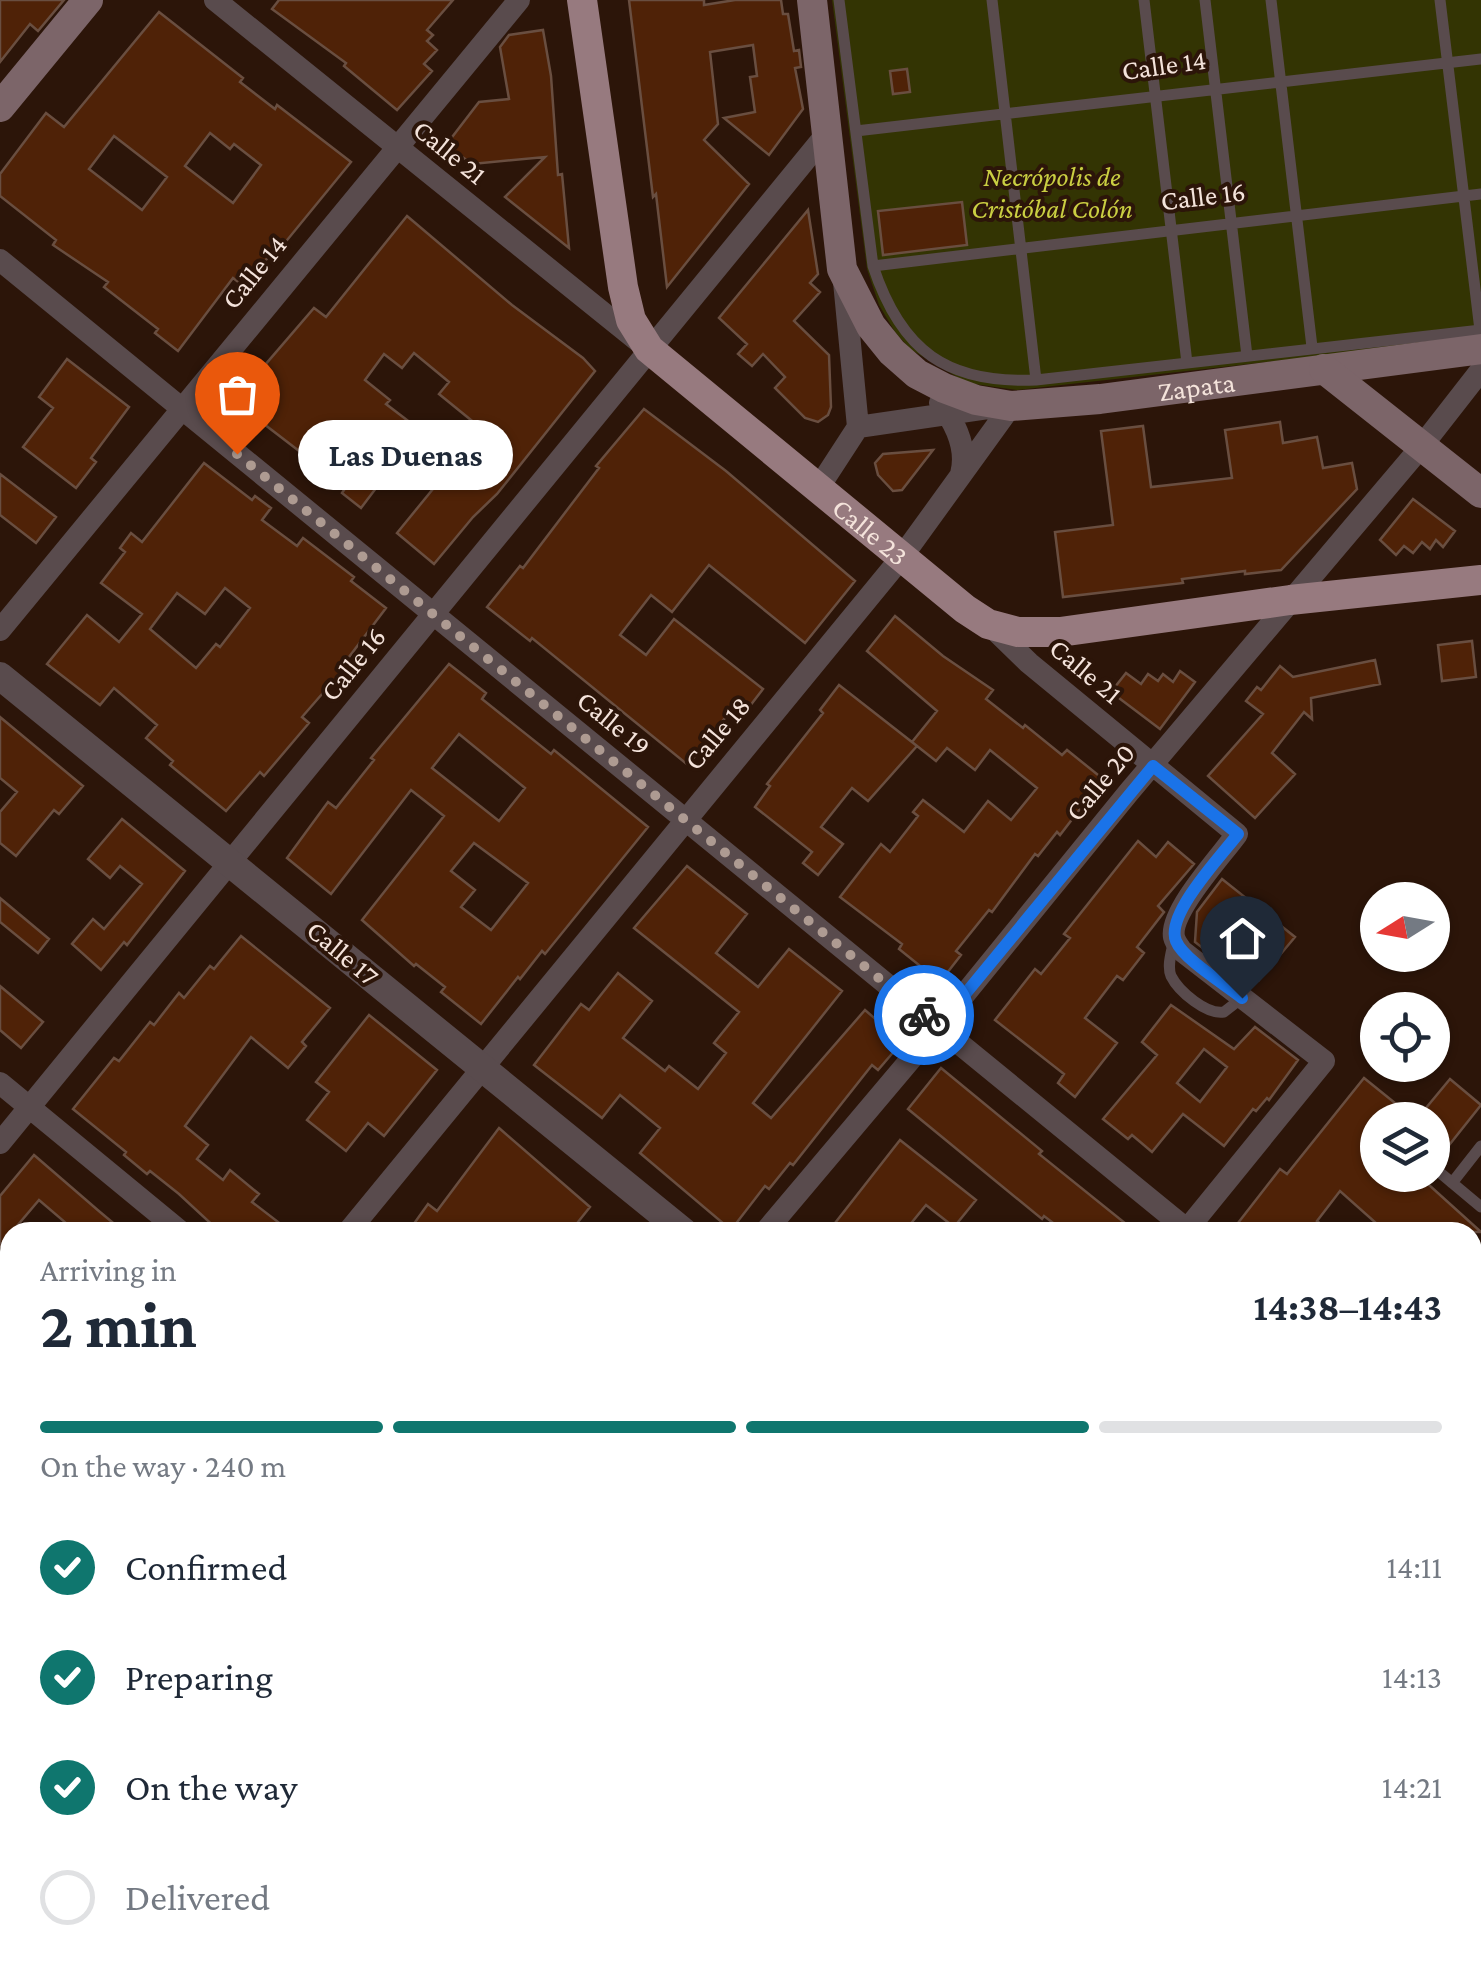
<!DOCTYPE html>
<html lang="en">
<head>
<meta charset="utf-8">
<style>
	:root { --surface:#fff; --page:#f2f2f3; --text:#1f2937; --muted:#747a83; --line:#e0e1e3; --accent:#0f766e }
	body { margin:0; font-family:"Crimson Pro",serif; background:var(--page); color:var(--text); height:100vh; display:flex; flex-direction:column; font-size:38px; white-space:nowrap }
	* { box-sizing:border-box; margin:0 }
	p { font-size:32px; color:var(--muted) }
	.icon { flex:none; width:55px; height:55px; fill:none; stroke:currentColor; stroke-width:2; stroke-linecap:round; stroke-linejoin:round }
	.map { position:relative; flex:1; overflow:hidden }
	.side { position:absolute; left:0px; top:1222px; width:1482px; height:752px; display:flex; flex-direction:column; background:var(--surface); border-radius:30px 30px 0 0; box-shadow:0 2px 8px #0004 }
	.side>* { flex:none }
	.needle { width:65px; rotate:259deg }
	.controls { position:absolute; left:1360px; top:882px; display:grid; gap:20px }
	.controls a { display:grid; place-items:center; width:90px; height:90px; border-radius:50%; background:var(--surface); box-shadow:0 2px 8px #0004; font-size:50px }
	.pin { position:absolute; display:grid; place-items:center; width:85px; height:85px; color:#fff; margin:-102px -42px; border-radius:50% 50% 50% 0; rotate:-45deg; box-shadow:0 0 10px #0007 }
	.pin .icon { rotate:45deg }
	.courier { position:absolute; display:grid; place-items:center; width:100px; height:100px; margin:-50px; border:8px solid #1a73e8; border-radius:50%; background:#fff; color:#222; box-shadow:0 2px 12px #0007 }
	.bubble { position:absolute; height:70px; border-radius:35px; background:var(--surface); box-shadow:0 2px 8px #0004; font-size:32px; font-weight:700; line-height:70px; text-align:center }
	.summary em { font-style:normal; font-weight:700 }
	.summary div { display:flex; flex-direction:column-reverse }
	.summary { display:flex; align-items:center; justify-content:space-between; height:170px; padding:0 40px }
	h1 { font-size:65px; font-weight:700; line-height:75px }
	.bar { display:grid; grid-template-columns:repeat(4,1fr); gap:15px 10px; align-content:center; height:120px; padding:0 40px }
	.bar i { height:12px; border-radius:8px; background:var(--line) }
	.bar .current { background:var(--accent) }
	.bar p { grid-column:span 4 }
	ol { padding:0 40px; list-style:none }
	li { display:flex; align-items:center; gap:30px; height:110px }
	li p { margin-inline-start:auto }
	li .icon { padding:10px; border-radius:50%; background:var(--accent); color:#fff; stroke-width:4 }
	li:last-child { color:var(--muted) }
	li i { width:55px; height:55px; border:5px solid var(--line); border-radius:50% }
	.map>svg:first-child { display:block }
</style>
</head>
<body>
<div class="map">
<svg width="1481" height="1973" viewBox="0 0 1481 1973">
	<rect width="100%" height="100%" fill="#2c1509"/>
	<path fill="#381b0b" d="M0,1805L10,1813V1917L0,1909Z"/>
	<path fill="#333403" d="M832,0H1481V338L1017,390L967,383L910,349L895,332L879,305L867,269Z"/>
	<path fill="#4f2207" stroke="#694e40" stroke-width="2.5" fill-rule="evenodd" d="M0,0H64L38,31L30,24L0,62Z
		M279,0H453L427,30L433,35L427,41L437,50L424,64L432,71L397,110L344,66L346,63L272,9Z
		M629,0H704V5L735,0H781L783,14H788L794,51L799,50L801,67L795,68L803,109L769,155L724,118L755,112L750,77L757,76L753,45L710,52L718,124L704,140L749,184L667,287L656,194L653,197Z
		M159,12L243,78L240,82L275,109L277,105L351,162L279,250L276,247L245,287L233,278L178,351L155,333L158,329L104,287L108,282L53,245L56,240L0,196V174L46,113L64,127ZM210,133L230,149L234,144L261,165L233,203L185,166ZM114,136L167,177L142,210L89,169Z
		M543,30L551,76L558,175L562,174L569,248L505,197L545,157L472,164L446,145L479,102L509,99L500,47L509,35Z
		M907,69L910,92L893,94L890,71Z
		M962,202L967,245L883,255L878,211Z
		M808,210L818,274L810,283L820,292L794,321L829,355L831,407L828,415L818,422L805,418L775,388L785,377L763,354L752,366L738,354L747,344L719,318Z
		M407,216L512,305L583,358L595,371L497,494L473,517L434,564L397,533L482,429L439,394L449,382L414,353L402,368L384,354L365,380L390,400L386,404L420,430L361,508L342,493L346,487L234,401L314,308L326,317Z
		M67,359L129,407L91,458L96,462L76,488L23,447L53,408L39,397Z
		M644,409L726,471L855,581L805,643L709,565L672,612L651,595L620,635L646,655L674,619L763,689L746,711L736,704L688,765L532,638L530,641L487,607L520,566L523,568L599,468L596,466Z
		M1280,422L1283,443L1317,437L1323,468L1352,463L1357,489L1281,570L1245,574V571L1182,579L1183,583L1063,597L1055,532L1113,525L1101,431L1143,426L1151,487L1232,478L1225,430Z
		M933,450L902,490L893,491L878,475L875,463L883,454Z
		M204,463L252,500L255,496L271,508L262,520L297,546L303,538L354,577L351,581L386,608L346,661L349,663L302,717L309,723L264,776L260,772L226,811L170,765L173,761L146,738L157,725L114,688L100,705L47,664L87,615L119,642L142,614L101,583L125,552L120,548L131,533L142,542ZM225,588L250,608L220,647L216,644L196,668L150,629L177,593L205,614Z
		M0,474L56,517L36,543L0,515Z
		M1413,499L1455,531L1443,547L1436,540L1430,549L1422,542L1413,553L1404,546L1396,555L1380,540Z
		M895,616L943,656L993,690L986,699L1023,728L1025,725L1062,755L1067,750L1103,779L1060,835L1057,832L1038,856L1035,854L992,912L989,910L956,951L961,955L940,982L899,949L902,944L840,897L881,844L890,852L918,816L913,812L923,800L964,832L988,801L1011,820L1037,788L990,750L975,770L947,748L936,761L912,742L937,711L867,651Z
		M1472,641L1476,677L1442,681L1438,645Z
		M1375,660L1380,684L1311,698L1312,719L1304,712L1272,753L1295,774L1255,818L1208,776L1263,714L1246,701L1257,687L1261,690L1280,666L1293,677Z
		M449,664L486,693L482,699L551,754L554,750L648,827L545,954L542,951L520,979L518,977L481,1024L441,992L445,987L416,964L414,966L362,920L444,816L411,790L331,894L287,858L328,802L336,808L374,760L371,758ZM459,734L525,788L499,821L432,768ZM474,843L528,883L491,930L461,907L475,890L451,871Z
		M1180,671L1195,682L1160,729L1111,692L1126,673L1141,684L1148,674L1158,681L1163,674L1173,682Z
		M839,685L917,746L868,801L852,788L821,827L843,844L818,875L803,863L812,852L755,807L770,786L767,784L823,713L820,710Z
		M0,717L83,786L59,814L54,810L16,856L0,843V812L17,792L0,778Z
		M122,819L185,871L127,945L124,942L101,970L72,944L93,919L104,929L142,884L120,866L110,878L88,859Z
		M1138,841L1156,857L1168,842L1194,864L1158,906L1164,912L1137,947L1144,953L1123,980L1117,976L1085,1018L1117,1043L1075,1097L1058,1083L1064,1074L995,1020L1035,969L1041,974L1070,938L1064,934Z
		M687,866L747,914L716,953L758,987L789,949L842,991L753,1103L771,1118L865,1010L902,1042L878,1070L872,1065L793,1165L790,1163L769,1189L765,1186L731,1230L640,1153L660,1128L620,1095L602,1118L534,1065L581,1004L589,1010L618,973L652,1001L623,1038L665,1071L669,1066L698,1089L726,1053L714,1043L739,1012L634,928Z
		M1222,879L1295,937L1259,980L1214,942L1213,956L1195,942L1197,912Z
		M0,898L49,939L38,953L0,922Z
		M241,936L330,1008L302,1042L306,1046L288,1068L251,1037L185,1126L208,1145L197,1159L223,1180L230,1170L259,1194L252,1202L291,1232H220L179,1194L150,1171L147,1174L124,1155L126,1152L73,1109L114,1058L119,1061L150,1022L154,1025L179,993L184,998L210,966L214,969Z
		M0,986L43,1022L21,1048L0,1030Z
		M1171,1005L1234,1049L1255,1027L1298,1060L1269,1100L1267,1098L1256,1111L1253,1109L1224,1146L1183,1114L1152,1152L1132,1135L1128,1139L1103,1119L1157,1055L1142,1042ZM1204,1049L1227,1067L1200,1102L1177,1083Z
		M369,1015L437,1070L384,1136L368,1123L346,1151L307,1120L329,1092L316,1082Z
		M941,1068L1042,1151L1039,1154L1136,1232H1065L1044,1216L1042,1219L908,1109Z
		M1364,1078L1416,1120L1450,1079L1481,1105L1438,1159L1432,1157V1120H1378V1175H1418L1481,1232H1386L1340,1191L1317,1221L1331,1232H1250L1238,1223L1280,1169L1287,1174Z
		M499,1128L590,1207L570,1232H408L428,1204L437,1211Z
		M900,1140L976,1200L954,1227L926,1205L904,1232H828Z
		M34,1155L100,1212L124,1232H58L66,1223L39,1200L0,1246V1196Z"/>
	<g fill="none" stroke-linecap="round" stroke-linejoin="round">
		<path stroke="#594b4d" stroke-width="11" d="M839,0L873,266C901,351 947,384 1036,380L1481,330
			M992,0L1036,380
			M1144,0L1187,363
			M1205,0L1247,356
			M1271,0L1312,347
			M1440,0L1480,330
			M856,131L1481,59
			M873,266L1481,194
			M1173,944C1171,954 1167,966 1171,976C1179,992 1207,1015 1224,1012L1242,998
			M1432,1166L1481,1207
			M1452,1183L1481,1146"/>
		<path stroke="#594b4d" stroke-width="22" d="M215,0L638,341
			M0,260L1190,1232
			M940,403C956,424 968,448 961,474
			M858,427L988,408
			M819,487L858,427L844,282
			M991,626L1029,663L1237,834C1222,855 1169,912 1174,937C1175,942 1179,947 1182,951L1324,1061L1185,1232
			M0,630L519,0
			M0,1083L181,1232
			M0,1143L829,131
			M348,1232L901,558L1011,406
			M765,1232L938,1027L1129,792L1421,447L1481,370
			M1472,1463L1481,1470
			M0,1513L10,1522
			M0,1652L10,1639
			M551,1965L560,1973
			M1067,1965L1077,1973
			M155,1973L162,1965
			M579,1973L585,1965"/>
		<path stroke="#594b4d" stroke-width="28" d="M0,676L684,1232
			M1472,1395L1481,1385
			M1472,1902L1481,1891
			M0,1930L10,1938
			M43,1965L53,1973
			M995,1973L1002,1965
			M1414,1973L1421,1965"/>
		<g stroke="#7c6569" stroke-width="30">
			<path id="s1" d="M812,0L842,269L871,326L892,352L917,374L944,388L976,400L1011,406L1100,399L1481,349"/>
			<path d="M0,107L88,0"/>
			<path d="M1324,369L1481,493"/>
		</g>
		<path stroke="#977a7f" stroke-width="30" id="s2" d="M582,0L623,287L631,320L649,349L965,609L988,624L1018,632H1060L1290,600L1481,580"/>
	</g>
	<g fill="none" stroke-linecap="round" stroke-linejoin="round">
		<path stroke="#ae9b92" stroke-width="10" stroke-dasharray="0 18" d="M237,454L924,1015"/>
		<path stroke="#1a73e8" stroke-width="12" d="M924,1015L938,1027L1153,766L1238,834C1221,856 1165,915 1176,941C1183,959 1226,985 1242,998"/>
	</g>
	<g text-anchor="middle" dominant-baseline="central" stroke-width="8" stroke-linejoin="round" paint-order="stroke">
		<g font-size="28" fill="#f4e3db" stroke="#2c1509">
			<text transform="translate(1164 65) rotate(-8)">Calle 14</text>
			<text transform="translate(450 152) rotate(39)">Calle 21</text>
			<text transform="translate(1203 196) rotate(-7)">Calle 16</text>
			<text transform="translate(254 272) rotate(-51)">Calle 14</text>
			<text stroke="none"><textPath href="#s1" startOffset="688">Zapata</textPath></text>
			<text stroke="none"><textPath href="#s2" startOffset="645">Calle 23</textPath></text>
			<text transform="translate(353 664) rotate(-51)">Calle 16</text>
			<text transform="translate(1086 671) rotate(40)">Calle 21</text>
			<text transform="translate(614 723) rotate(39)">Calle 19</text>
			<text transform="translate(717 733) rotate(-50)">Calle 18</text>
			<text transform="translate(1100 782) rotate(-50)">Calle 20</text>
			<text transform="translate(343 953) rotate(40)">Calle 17</text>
		</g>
		<g font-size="28" font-style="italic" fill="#cacf42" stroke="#2c1509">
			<text x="1052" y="176">Necrópolis de<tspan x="1052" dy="32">Cristóbal Colón</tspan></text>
		</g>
	</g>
</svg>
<div class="controls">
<a><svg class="needle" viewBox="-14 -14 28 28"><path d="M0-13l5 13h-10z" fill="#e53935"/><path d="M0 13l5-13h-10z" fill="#747a83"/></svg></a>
<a><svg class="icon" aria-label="locate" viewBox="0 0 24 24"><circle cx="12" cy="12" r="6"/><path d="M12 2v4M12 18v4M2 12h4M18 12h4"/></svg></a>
<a><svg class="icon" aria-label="layers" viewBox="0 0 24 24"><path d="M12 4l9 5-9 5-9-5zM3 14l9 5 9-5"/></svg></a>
</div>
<div class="pin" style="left:237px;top:454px;background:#ea580c"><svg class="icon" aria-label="bag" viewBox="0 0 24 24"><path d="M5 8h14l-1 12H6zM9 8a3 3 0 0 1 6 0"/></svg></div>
<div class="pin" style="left:1242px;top:998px;background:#1f2937"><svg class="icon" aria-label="home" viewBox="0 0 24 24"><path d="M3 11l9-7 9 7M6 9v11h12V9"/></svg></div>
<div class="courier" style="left:924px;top:1015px"><svg class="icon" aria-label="bike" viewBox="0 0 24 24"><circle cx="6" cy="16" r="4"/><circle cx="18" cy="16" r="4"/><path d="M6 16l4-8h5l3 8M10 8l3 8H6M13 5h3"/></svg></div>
<div class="bubble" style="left:298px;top:420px;width:215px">Las Duenas</div>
<section class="side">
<div class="summary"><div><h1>2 min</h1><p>Arriving in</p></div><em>14:38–14:43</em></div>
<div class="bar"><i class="current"></i><i class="current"></i><i class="current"></i><i></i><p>On the way · 240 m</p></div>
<ol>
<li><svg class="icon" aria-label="check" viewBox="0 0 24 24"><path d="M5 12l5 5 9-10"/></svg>Confirmed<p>14:11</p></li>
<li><svg class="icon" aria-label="check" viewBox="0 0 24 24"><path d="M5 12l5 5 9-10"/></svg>Preparing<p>14:13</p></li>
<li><svg class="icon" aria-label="check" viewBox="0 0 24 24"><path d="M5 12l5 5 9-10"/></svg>On the way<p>14:21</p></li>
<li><i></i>Delivered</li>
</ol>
</section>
</div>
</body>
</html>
